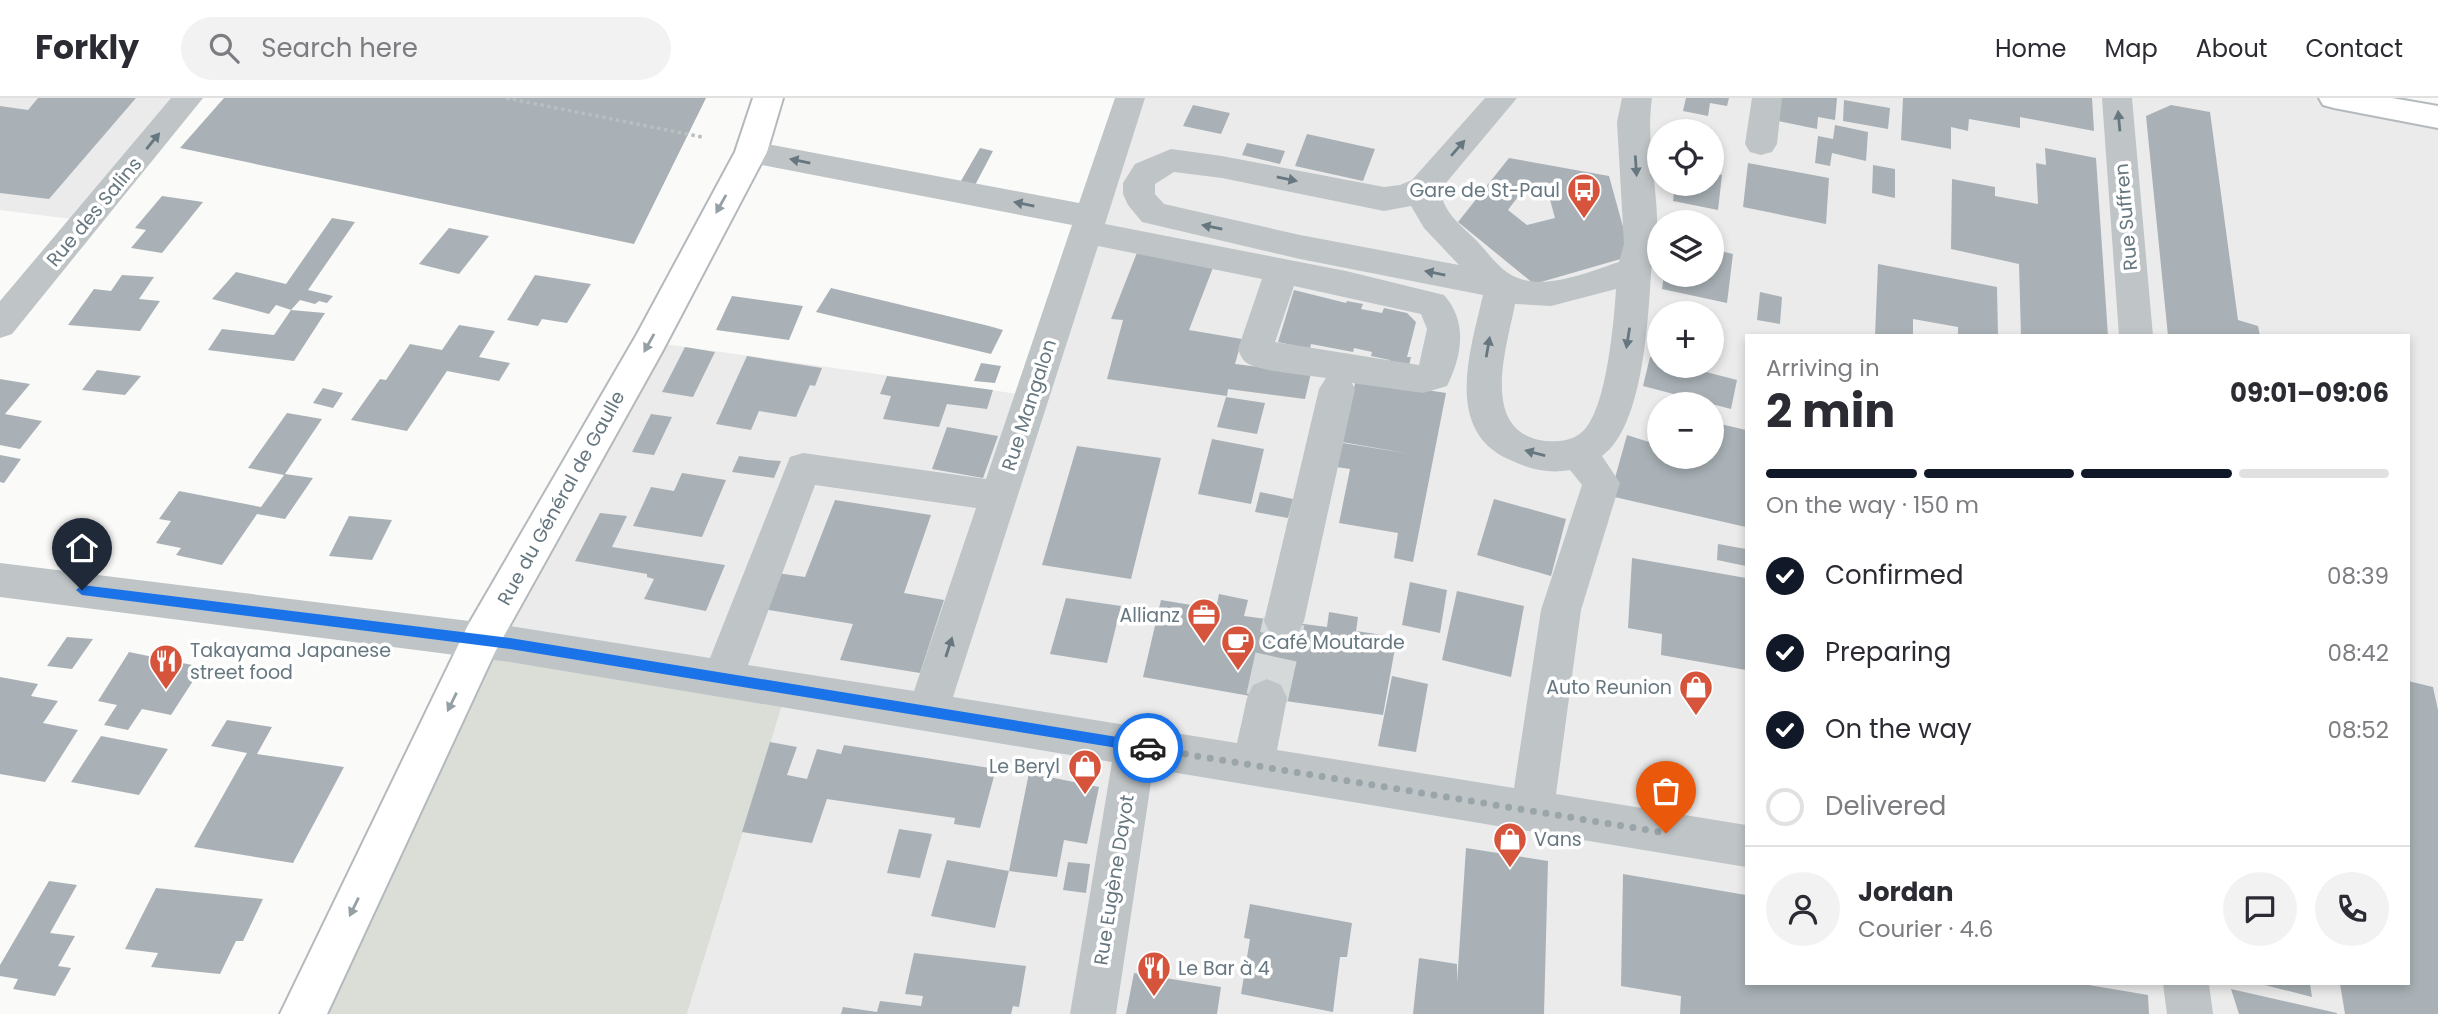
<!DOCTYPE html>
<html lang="en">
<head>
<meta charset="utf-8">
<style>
	:root { --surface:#fff; --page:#f2f2f3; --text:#2b2b33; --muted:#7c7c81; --line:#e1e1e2; --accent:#111827 }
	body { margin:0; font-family:Poppins,sans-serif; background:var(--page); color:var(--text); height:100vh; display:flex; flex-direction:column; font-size:26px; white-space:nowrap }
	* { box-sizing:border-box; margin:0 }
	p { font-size:23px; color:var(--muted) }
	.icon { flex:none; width:38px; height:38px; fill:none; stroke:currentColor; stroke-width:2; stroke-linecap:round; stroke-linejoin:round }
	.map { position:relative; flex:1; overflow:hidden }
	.details { position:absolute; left:1745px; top:236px; width:665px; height:651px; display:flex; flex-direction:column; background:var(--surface); border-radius:0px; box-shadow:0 4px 10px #0003 }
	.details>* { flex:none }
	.tools { position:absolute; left:1647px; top:21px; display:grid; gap:14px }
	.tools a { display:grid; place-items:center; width:77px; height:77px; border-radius:50%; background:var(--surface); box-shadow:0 4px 10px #0003; font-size:35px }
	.pin { position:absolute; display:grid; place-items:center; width:60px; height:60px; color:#fff; margin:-72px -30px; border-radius:50% 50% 50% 0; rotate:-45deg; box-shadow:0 0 7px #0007 }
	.pin .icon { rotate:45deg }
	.courier { position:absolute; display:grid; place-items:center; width:70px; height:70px; margin:-35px; border:5px solid #1a73e8; border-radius:50%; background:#fff; color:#222; box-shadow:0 2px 9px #0007 }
	.head em { font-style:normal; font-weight:700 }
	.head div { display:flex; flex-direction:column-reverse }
	.head { display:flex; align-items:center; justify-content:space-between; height:119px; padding:0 21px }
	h1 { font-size:46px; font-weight:700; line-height:52px }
	.bar { display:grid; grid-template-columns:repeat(4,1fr); gap:10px 7px; align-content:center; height:84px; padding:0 21px }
	.bar i { height:9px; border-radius:5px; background:var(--line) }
	.bar .active { background:var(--accent) }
	.bar p { grid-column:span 4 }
	.line { display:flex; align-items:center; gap:18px; padding:0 21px; border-top:2px solid var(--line) }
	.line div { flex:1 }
	.round { display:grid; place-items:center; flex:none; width:74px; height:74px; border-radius:37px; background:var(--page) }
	ol { padding:0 21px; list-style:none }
	li { display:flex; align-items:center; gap:21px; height:77px }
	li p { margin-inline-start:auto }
	li .icon { padding:7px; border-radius:50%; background:var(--accent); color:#fff; stroke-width:4 }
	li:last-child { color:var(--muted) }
	li i { width:38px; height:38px; border:4px solid var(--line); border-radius:50% }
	header { display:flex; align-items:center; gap:42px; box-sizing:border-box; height:98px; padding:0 35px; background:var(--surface); border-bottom:2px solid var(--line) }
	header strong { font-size:33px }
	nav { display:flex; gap:38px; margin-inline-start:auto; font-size:24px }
	.search { width:490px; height:63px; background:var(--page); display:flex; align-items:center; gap:18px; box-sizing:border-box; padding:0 24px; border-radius:38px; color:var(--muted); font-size:26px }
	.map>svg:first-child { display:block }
</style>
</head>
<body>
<header>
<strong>Forkly</strong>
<div class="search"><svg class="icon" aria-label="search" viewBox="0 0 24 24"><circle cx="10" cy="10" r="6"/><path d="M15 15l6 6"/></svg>Search here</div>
<nav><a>Home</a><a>Map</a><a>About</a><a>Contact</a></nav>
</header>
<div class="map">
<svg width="2438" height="916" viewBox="0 0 2438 916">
	<rect width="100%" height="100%" fill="#fafaf8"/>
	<path fill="#ebebeb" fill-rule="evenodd" d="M0,0H188L87,123L0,112Z
		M1130,0H2334L2438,19V916H687L787,591L481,542L650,244L1032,298ZM1659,33H1712V86H1659ZM1659,124H1712V177H1659ZM1659,215H1712V268H1659ZM1746,238H2408V886H1746ZM1659,306H1712V359H1659Z"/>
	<path fill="#daded7" d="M481,542L787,591L687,916H303Z"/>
	<path fill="#a9b1b6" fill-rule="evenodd" d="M38,0H136L49,101L0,95V8L28,12Z
		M224,0H706L634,146L180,50Z
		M1686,0H1729L1727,8L1710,5L1708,18L1683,13Z
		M1775,0H1837L1835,22L1818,19L1817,31L1773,22Z
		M1903,0H2092L2094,33L2020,19V30L1969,21L1968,33L1951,29V51L1901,42Z
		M1844,2L1890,10L1888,31L1843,23Z
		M1193,7L1230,15L1221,36L1183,28Z
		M2171,7L2210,14L2238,222L2258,228L2260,238H2168L2146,18Z
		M1835,27L1868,34L1866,63L1832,55L1830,68L1815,65L1818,38L1833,41Z
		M1307,36L1375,51L1363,83L1295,68Z
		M1247,45L1285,53L1280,66L1242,57Z
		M980,50L993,53L973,91L958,88Z
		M2045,50L2096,60L2108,238H2021L2019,166L1951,151L1952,81L1995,89V98L2038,106L2036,65L2046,67Z
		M1509,60L1609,78L1631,158L1534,186L1458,124ZM1523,92L1549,98L1555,120L1527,127L1508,112Z
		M1748,65L1829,80L1826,126L1743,109Z
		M1873,67L1895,71V100L1872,95Z
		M1712,75L1722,77L1718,112L1673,103L1675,86H1712Z
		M162,98L203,104L162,155L131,150L146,132L135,130Z
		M332,120L355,124L308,192L333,198L327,205L319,203L315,206L300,202L291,212L276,207L269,216L212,201L236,174L286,186Z
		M449,130L489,138L459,176L419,166Z
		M1712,151L1733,156L1727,205L1662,191L1664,177H1712Z
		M1138,152L1214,167L1189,232L1242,241L1235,266L1311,275L1305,301L1228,291L1227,298L1107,281L1123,222L1111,221Z
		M1878,166L1997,189L1998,238H1958V229L1913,221V238H1875Z
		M122,177L154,179L139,201L160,203L140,233L68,227L94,191L111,193Z
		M535,177L591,186L567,225L542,221L538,228L507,222Z
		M831,190L989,228L1003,232L991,256L816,214Z
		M1294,192L1346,205L1347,203L1363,206L1361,211L1382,215L1384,210L1407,215L1416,224L1407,259H1411L1408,271L1388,267L1390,262L1371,258L1372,254L1354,250L1353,254L1311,246L1310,251L1278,244Z
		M1760,194L1782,199L1780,226L1757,222Z
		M732,198L803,208L789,242L716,232Z
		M291,212L325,215L294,263L208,252L222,231L274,237Z
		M459,227L495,233L479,259L510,265L499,283L447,273L407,333L351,322L380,281L386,282L410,246L442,252Z
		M685,249L715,254L693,299L662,294Z
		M747,258L822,270L815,288L810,287L796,319L759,313L751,332L716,326Z
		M1650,259L1659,261V268H1683L1737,282L1731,311L1643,288Z
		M981,265L1001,268L995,285L974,283Z
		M97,272L141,278L125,297L82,292Z
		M887,278L993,292L987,311L947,306L939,329L883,321L891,298L880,296Z
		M0,281L30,286L5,316L42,323L20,351L0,347Z
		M1356,281L1446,295L1413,464L1394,460L1398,435L1339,425L1350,371L1336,369L1343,345L1411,356L1342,344Z
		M323,290L343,295L333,310L313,305Z
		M1226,299L1265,305L1257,336L1217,329Z
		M1656,312H1659V359H1712V324L1746,332V429L1610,398L1627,337L1652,345Z
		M287,315L322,321L285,376L313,380L285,421L257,416L222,467L176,457L181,450L156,445L171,423L159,421L179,393L261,409L284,377L248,370Z
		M651,316L672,319L654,357L632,354Z
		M947,329L998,338L983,380L932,371Z
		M1212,341L1264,351L1251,406L1198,396Z
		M1077,348L1161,360L1131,481L1042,467Z
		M0,357L21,361L4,385L0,384Z
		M739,358L767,362L781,363L774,380L732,374Z
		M682,375L726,382L702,439L633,428L651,389L674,393Z
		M1260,394L1293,401L1288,420L1255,414Z
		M1494,401L1566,421L1551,478L1477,457Z
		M835,402L931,417L904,495L944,502L920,575L840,562L853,526L763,511L777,475L805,479Z
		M600,415L627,418L612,449L725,467L706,513L644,501L654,481L647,479V476L575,463Z
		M349,418L392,422L372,462L329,458Z
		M1718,446L1746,451V468L1717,462Z
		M1632,460L1746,480V572L1661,557L1662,536L1628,530Z
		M1410,484L1447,492L1440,535L1402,527Z
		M1457,493L1524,508L1511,579L1442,562Z
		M1219,496L1248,502L1244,518L1327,529L1329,514L1358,519L1356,533L1397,539L1383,617L1250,598L1143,579L1161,502L1216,511Z
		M1066,500L1121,508L1107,565L1050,556Z
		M67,539L93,541L72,571L47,568Z
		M129,554L202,569L171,617L142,611L128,632L104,627L117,607L98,603Z
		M1392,578L1428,586L1416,654L1378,648Z
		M0,579L38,586L31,598L58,603L43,625L78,632L45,684L0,676Z
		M2408,583L2433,589L2438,612V916H2345L2340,886H2408Z
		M227,622L272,629L257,656L344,669L293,765L194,749L247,655L211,648Z
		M101,638L168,651L139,697L71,684Z
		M770,644L797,649L787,677L807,681L817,651L841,656L844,647L996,671L980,730L954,726L955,720L827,701L812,745L742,734Z
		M1029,675L1099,689L1087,746L1064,742L1057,779L1009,773Z
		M899,731L932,736L920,780L887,775Z
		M1466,750L1548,763L1544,916H1413L1419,860L1457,866V885Z
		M947,762L1009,773L995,830L931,818Z
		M1068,764L1090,766L1086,795L1063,792Z
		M1623,776L1746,797V886H2083L2148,897L2149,916H1680L1681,898L1621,888Z
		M49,783L77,787L50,835L75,838L58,868L71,870L55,898L13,891L18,881L0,878V867Z
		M156,790L263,801L243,843H236L220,876L151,869L158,855L125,851Z
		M1250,806L1352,825L1347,859H1340L1333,914L1241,896L1250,841L1244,840Z
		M914,855L1026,868L1019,909L1013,908L1011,916H841L843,909L877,914L880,903L921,908L923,898L905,896Z
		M1134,875L1221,889L1217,916H1126Z
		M2261,886H2310L2312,899Z
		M2231,891L2337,915V916H2239Z"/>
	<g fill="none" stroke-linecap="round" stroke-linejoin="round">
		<path stroke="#d5d9da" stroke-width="42" stroke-dasharray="42 21" stroke-linecap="butt" d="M1267,600L1284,523"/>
		<g stroke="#b3b9bc" stroke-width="4">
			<path id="major" d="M753,0H783L767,54L662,254L495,554L327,916H280L467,529L637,236L735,54Z
				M2319,0H2392L2438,8V30L2334,10L2323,7Z"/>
		</g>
		<path stroke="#babec0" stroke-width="3.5" stroke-dasharray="3.5 3.5" stroke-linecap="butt" d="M506,0L702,39"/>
		<path fill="#bfc4c7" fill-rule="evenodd" d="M171,0H203L12,236L0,240V203Z
			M1115,0H1145L1105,126L1346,173L1444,197C1468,224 1462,258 1447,288L1423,295L1352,285L1355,291L1304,523L1298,535L1284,540L1270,535L1264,523L1319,291L1326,280C1308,277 1261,274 1247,265C1242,262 1240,256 1238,251L1262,181L1098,148L953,599L1237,645L1247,600L1253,587L1267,581L1281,587L1287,600L1277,652L1514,690L1541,512L1582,387L1570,372C1548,376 1529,371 1508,361C1443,331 1471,250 1483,197L1300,161L1142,124L1128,107L1123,96V85L1135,66L1171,51L1222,58L1384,89L1400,87L1412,82L1485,0H1517L1440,92C1444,114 1458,125 1474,140C1485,151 1495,166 1508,175C1539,196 1588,174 1619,164L1624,146L1617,24L1622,0H1652C1645,48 1660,96 1657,145C1657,155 1651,165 1651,176C1648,223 1643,329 1602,358L1620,385L1581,512L1556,696L1746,727V769L1153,671L1116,916H1070L1112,664L510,564L0,499V465L510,528L710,560L790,359L803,355L986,381L1072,127L751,65L740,62L735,54L740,46L751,43L1079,105ZM1174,74L1222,80L1384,113L1411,108L1424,130L1459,167L1300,137L1164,106L1155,96V86ZM1294,188L1421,216L1427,231L1419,267L1275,244ZM1616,191C1614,224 1607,306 1585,331C1575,343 1559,344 1545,343C1478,334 1507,249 1515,206L1551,208ZM815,387L976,410L914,593L748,567Z
			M1752,0H1782L1777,46L1772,54L1761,57L1750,54L1745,46Z
			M2102,0H2132L2153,238H2119Z
			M2163,886H2209L2213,916H2167Z"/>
		<use href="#major" fill="#fff" fill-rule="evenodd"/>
	</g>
	<defs><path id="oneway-solid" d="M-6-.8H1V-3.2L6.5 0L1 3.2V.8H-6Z" transform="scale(1.75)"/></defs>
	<g fill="#667780">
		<use href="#oneway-solid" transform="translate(2119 23) rotate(-95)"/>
		<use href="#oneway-solid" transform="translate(153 43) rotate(-51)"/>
		<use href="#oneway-solid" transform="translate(1458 50) rotate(-49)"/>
		<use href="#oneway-solid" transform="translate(800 63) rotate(-169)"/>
		<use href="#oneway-solid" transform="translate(1636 68) rotate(86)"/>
		<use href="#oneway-solid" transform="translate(1287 81) rotate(11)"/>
		<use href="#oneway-solid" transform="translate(1024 106) rotate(-169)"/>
		<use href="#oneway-solid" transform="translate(1212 129) rotate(-168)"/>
		<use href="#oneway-solid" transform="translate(1435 175) rotate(-169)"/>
		<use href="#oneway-solid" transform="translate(1628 240) rotate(99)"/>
		<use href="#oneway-solid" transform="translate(1488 249) rotate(-80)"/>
		<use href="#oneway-solid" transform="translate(1535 355) rotate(-165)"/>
		<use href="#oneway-solid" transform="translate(949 549) rotate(-72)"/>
	</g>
	<g fill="#94a0a6">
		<use href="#oneway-solid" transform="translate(721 106) rotate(119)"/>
		<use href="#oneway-solid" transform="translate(649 245) rotate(119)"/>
		<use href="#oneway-solid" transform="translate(452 604) rotate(116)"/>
		<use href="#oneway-solid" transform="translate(354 809) rotate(116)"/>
	</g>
	<path fill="#1a73e8" d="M82,487L510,540L1148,644L1155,650L1148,655L510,551L82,497L76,492Z"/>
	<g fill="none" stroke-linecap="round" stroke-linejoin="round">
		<path stroke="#9aa5aa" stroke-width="7" stroke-dasharray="0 12.6" d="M1148,650L1666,735"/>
	</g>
	<defs>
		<g id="bus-pin" transform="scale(1.75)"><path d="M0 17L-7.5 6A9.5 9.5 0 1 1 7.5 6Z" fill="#d6533c" stroke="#fff"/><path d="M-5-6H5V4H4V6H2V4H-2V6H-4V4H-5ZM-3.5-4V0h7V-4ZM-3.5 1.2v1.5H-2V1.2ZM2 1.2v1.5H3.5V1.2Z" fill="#fff"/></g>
		<g id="office-pin" transform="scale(1.75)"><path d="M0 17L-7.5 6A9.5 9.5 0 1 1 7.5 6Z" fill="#d6533c" stroke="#fff"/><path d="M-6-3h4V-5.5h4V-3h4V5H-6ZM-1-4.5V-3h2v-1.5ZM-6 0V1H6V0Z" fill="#fff"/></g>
		<g id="cafe-pin" transform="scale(1.75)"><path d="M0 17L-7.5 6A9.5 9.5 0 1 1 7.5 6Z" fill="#d6533c" stroke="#fff"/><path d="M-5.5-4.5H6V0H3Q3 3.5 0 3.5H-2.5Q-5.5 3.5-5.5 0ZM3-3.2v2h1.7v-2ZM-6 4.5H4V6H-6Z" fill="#fff"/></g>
		<g id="restaurant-pin" transform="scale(1.75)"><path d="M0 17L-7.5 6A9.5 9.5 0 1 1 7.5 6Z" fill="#d6533c" stroke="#fff"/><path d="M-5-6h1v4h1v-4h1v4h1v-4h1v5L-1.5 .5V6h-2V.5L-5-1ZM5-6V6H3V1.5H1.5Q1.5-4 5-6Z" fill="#fff"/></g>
		<g id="shop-pin" transform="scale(1.75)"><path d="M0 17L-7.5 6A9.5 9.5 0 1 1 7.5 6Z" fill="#d6533c" stroke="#fff"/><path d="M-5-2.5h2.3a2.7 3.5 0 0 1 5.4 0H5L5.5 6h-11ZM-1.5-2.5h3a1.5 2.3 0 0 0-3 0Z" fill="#fff"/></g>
	</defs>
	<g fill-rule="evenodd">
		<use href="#bus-pin" x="1584" y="92"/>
		<use href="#office-pin" x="1204" y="517"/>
		<use href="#cafe-pin" x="1238" y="544"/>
		<use href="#restaurant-pin" x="166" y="563"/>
		<use href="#shop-pin" x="1696" y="589"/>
		<use href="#shop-pin" x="1085" y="668"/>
		<use href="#shop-pin" x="1510" y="741"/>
		<use href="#restaurant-pin" x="1154" y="870"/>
	</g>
	<g text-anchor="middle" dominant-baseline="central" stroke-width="7" stroke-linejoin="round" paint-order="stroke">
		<g font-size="19" fill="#667780" stroke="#fff" text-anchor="end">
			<text x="1560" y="92">Gare de St-Paul</text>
			<text x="1180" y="517">Allianz</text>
			<text x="1262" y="544" text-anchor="start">Café Moutarde</text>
			<text x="190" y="552" text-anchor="start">Takayama Japanese<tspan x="190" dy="22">street food</tspan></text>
			<text x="1672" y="589">Auto Reunion</text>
			<text x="1060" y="668">Le Beryl</text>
			<text x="1534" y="741" text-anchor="start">Vans</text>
			<text x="1178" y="870" text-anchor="start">Le Bar à 4</text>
		</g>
		<g font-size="19" fill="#667780" stroke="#fff">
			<text transform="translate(94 114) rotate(-50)">Rue des Salins</text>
			<text transform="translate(2126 119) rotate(-95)">Rue Suffren</text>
			<text transform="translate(1029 307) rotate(-72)">Rue Mangalon</text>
			<text transform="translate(561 400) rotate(-61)">Rue du Général de Gaulle</text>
			<text transform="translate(1114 782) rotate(-81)">Rue Eugène Dayot</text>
		</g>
	</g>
</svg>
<div class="tools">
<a><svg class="icon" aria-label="locate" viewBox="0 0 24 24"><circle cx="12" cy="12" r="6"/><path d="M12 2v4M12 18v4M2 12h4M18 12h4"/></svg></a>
<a><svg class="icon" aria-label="layers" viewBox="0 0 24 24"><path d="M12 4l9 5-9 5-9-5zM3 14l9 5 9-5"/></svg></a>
<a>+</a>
<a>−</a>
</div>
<div class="pin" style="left:1666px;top:735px;background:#ea580c"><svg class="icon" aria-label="bag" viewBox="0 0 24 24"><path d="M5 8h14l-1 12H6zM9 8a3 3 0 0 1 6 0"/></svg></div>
<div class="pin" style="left:82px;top:492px;background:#1f2937"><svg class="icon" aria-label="home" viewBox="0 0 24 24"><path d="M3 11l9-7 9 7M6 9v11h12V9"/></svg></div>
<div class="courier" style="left:1148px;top:650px"><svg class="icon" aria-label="car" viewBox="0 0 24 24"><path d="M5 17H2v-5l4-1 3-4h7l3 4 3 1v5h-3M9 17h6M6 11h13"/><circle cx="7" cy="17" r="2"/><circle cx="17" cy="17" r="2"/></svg></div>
<section class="details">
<div class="head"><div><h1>2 min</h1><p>Arriving in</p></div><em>09:01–09:06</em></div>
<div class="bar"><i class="active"></i><i class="active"></i><i class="active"></i><i></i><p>On the way · 150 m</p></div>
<ol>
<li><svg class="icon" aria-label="check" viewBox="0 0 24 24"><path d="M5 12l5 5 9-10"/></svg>Confirmed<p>08:39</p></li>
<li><svg class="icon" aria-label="check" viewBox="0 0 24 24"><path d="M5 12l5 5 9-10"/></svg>Preparing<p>08:42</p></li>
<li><svg class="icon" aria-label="check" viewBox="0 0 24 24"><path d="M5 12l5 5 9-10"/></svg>On the way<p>08:52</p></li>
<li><i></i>Delivered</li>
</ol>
<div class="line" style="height:126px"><a class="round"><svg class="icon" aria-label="person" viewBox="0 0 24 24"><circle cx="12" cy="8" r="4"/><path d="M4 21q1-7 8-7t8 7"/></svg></a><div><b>Jordan</b><p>Courier · 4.6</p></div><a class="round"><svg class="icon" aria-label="chat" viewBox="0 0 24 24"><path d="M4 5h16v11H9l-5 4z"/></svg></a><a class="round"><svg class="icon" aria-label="phone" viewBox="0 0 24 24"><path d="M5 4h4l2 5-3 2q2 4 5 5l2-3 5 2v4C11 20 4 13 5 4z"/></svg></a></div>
</section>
</div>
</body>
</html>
